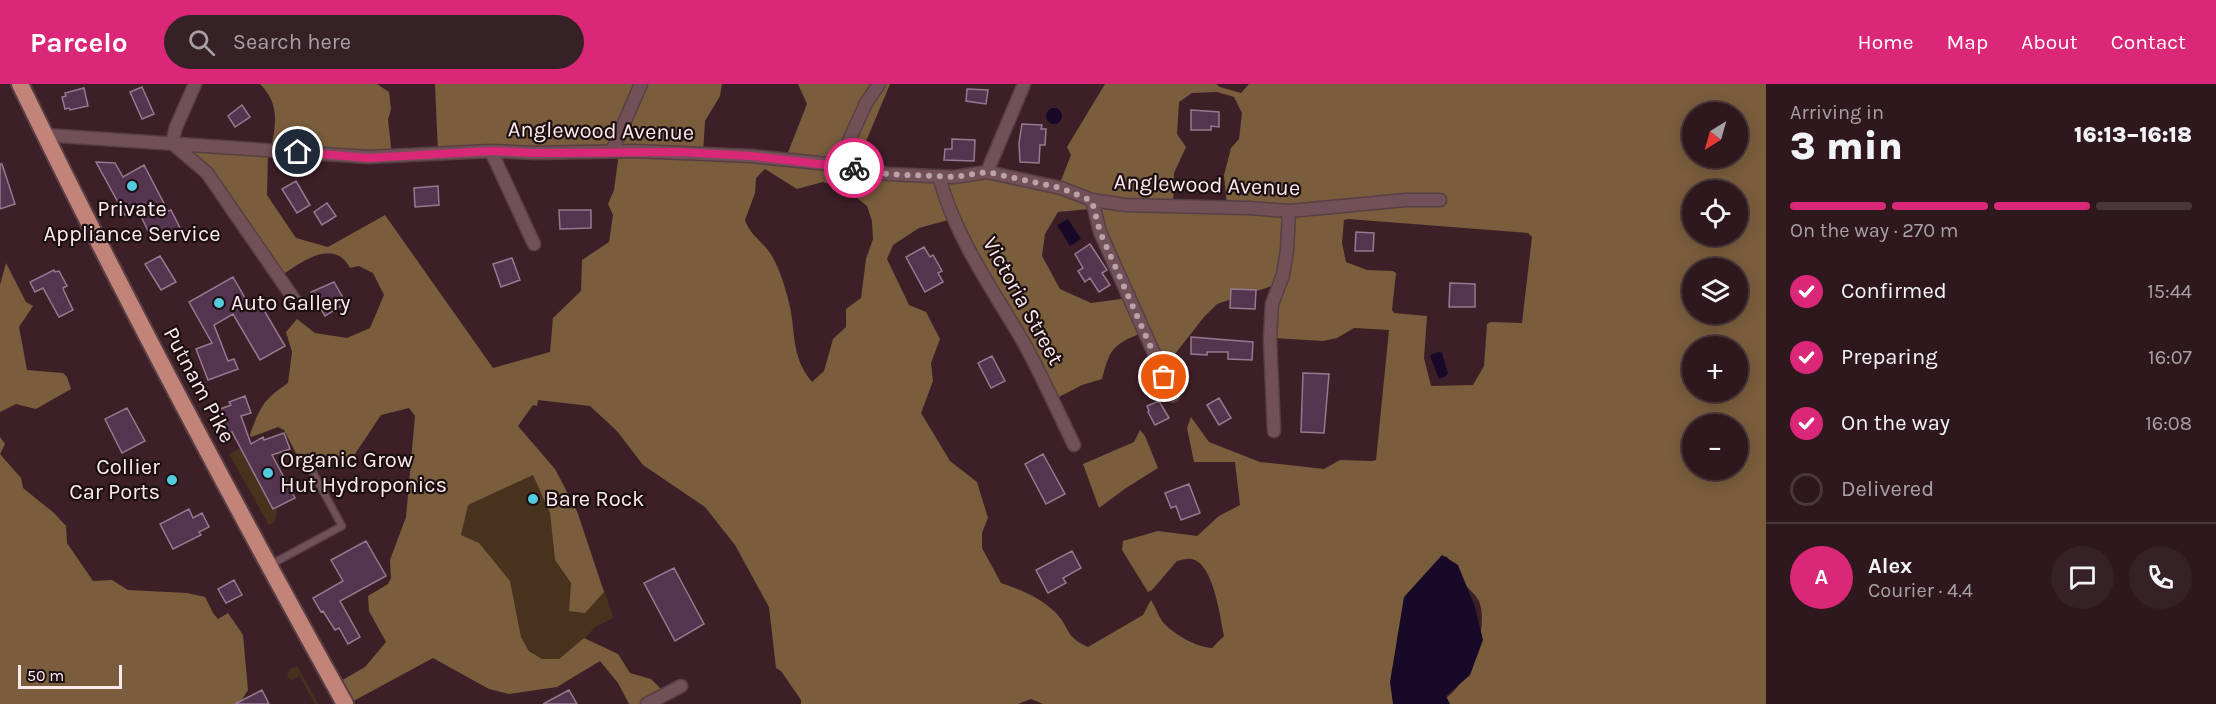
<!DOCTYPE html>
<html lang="en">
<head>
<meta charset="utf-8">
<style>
	:root { --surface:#2e181d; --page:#362126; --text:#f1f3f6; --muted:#a7a0a4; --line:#49373b; --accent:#db2777 }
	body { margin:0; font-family:Karla,sans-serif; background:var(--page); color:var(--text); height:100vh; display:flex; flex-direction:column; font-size:22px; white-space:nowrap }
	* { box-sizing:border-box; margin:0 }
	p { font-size:20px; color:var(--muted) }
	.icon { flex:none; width:33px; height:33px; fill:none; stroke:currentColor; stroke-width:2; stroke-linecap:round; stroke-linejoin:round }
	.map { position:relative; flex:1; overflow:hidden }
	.sheet { display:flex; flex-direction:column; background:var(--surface); width:450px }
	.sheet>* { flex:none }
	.needle { width:39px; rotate:217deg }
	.buttons { position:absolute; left:1682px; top:18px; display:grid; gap:12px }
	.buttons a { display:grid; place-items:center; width:66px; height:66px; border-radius:50%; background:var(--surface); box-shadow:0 3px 15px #0003,0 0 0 2px var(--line); font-size:30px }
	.scale { position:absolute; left:18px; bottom:15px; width:104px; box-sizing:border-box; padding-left:6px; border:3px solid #fee9ed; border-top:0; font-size:16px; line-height:21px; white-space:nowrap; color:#fee9ed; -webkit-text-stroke:4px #1c0f12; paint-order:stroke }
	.pin { position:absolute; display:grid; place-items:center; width:51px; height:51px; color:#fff; margin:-26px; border:3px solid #fff; border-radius:50%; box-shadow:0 2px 6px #0007 }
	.courier { position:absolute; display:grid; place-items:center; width:60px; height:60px; margin:-30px; border:4px solid #db2777; border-radius:50%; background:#fff; color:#222; box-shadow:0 2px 8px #0007 }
	.headline em { font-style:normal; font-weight:800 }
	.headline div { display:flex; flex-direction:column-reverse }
	.headline { display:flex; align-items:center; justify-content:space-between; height:102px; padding:0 24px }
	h1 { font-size:39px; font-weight:800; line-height:45px }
	.bar { display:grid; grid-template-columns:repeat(4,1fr); gap:9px 6px; align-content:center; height:72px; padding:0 24px }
	.bar i { height:8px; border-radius:4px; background:var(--line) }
	.bar .on { background:var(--accent) }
	.bar p { grid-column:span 4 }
	.line { display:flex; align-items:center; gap:15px; padding:0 24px; border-top:2px solid var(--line) }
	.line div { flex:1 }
	.round { display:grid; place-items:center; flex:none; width:63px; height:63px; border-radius:32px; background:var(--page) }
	ol { padding:0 24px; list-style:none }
	li { display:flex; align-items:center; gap:18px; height:66px }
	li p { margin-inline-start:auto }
	li .icon { padding:6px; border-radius:50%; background:var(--accent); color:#fff; stroke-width:4 }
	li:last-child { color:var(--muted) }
	li i { width:33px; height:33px; border:3px solid var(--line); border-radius:50% }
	header { display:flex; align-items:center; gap:36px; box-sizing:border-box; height:84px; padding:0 30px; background:var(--accent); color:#fff }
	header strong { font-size:28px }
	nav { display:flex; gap:33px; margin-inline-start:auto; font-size:21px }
	.search { width:420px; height:54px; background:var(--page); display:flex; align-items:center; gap:15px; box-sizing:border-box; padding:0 21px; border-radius:33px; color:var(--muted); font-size:22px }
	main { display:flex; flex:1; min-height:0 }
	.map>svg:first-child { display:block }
</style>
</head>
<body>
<header>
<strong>Parcelo</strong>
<div class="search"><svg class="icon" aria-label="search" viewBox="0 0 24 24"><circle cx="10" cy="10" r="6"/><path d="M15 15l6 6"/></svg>Search here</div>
<nav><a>Home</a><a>Map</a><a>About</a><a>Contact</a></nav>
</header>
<main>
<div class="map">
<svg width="1766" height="620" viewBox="0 0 1766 620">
	<rect width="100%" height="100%" fill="#3d2027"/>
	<path fill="#47331d" d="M240,364L273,426L276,425L277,427L275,438L269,441L229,370Z
		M533,391L550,429L555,476L571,499L569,527L604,508L602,500L612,529L613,534L595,543L585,554L559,575H542L529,566L521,553L510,497L461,451L467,421Z
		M295,583H298L318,620H315L300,592L291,596L287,591L290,585Z"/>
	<path fill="#7a5d3d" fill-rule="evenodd" d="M260,0H377L389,8L391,25L388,36L392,71L271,66C275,41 281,21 260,0Z
		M435,0H722L720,12L705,37L703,69L785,76L807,20L798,0H890L857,79L856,85L990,91L1058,104L1071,71L1067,63L1105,0H1216L1220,3L1241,9L1249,0H1766V620H1433C1465,613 1489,550 1480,520C1477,510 1465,502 1459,495C1452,486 1456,481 1446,472L1410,514L1398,620H1043L1031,615L1018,620H801V616L781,587L776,584L769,523L735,461L705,423L643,381L617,347L590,322L538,316L537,322L533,321L518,342L555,385L577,427L604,508L585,529L569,527L571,499L555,476L550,429L533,391L468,421L461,451L479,459L510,497L521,553L529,567L542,575H559L584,554L618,570L630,589L651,595L662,606L649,620H629L618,599L600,577L557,603L509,610L489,605L433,574L348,620L334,601L365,583L386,558L369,527L368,512L388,500L391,494L390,476L406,433L415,332L409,324L381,331L351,376L300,377L284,346L278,343L251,353L250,350C261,322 263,316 288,299L292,268L286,248L297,235L315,249L347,254L370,244L384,211L373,189L359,182L350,184C333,152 299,180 279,193L182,62L268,68L267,111L296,154L328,163L385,131L493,284L550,268L553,234L581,207L582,176L609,158L613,131L608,120L614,106L619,69H438ZM1217,8L1234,13L1242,29L1239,55L1231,64L1224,91L1227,123L1173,124L1174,89L1186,63L1177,50L1179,18L1192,9ZM1692,28H1737V74H1692ZM765,85L797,105L823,98L846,105L867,122L872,137L873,155L866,175L861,214L846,225V243L833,255L824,287L812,298C789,270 797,247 788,215C785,202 779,184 772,172C764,158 751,153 745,136L755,109L756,94ZM1692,106H1737V152H1692ZM1090,125L1129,214L1091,219L1060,205L1042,172L1045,150L1058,128ZM952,135L1055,315L1082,301L1102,295C1111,261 1113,262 1145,247L1164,284L1204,233L1217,220L1278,200L1274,254L1323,257L1337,254L1354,244L1389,246L1376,376L1372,377L1340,376L1324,385L1260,378L1209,358L1191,333L1187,344L1194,378H1235L1240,421L1219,432L1197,452L1158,447L1123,457L1122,466L1148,508L1152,506L1177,477C1182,476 1187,474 1192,475C1214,480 1220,534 1224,552L1212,564C1198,564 1171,549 1162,537C1158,531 1155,522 1151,516L1143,531L1088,563C1064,552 1071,545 1056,529C1041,514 1021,506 1001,499L982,464V449L988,434L977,398L950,377L921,329L933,297L931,279L940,255L926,228L909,221L887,175L893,161L919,144ZM1348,135L1528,149L1532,153L1522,239L1491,238L1487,240L1484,282L1473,301L1431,302L1424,274L1427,232L1394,229L1392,226L1396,189L1393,187L1367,186L1346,178L1342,159L1344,136ZM1692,184H1737V230H1692ZM1692,262H1737V308H1692ZM1692,340H1737V386H1692Z
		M6,179L26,218L33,222L19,243L27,286L63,289L67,293L71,305L36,325L16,320L0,328V201Z
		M1140,346L1145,352L1158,384L1126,404L1099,424L1083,380L1134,358Z
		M0,353L5,360L0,370L21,394L23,404L54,429L66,442L67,459L93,497L112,496L128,506L187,509L205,513L213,529L218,535L228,529L243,551L248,606L239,620H0Z"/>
	<path fill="#170927" d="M1046 32a8 8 0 1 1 16 0a8 8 0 1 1-16 0Z
		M1068,135L1081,155L1070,162L1057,141Z
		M1440,268L1442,269L1448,289L1446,292L1439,295L1430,272L1432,270Z
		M1442,471L1458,481L1475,523L1483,556L1470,591L1446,612L1450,620H1393L1390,598L1404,513Z"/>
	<path fill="#54344e" stroke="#957a8f" stroke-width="1.5" d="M142,3L154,30L142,35L130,8Z
		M84,4L88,22L70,26L69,24L65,25L62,13L66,12L65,9Z
		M967,5L988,6L986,20L966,17Z
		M242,21L250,33L235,43L228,32Z
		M1191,26L1219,28V43L1211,42V46H1191Z
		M1022,40L1042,41L1041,45H1046L1045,61H1040L1039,79L1020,78L1019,59Z
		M952,55L975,56L974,77L944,76L945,65H952Z
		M96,78L115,79L123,93L144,81L168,127L171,126L180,144L153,157L137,124L125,131Z
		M0,80H2L15,120L0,125Z
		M296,97L310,121L297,129L282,105Z
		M438,102L439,121L415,123L414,104Z
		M327,119L336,132L322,141L314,128Z
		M559,126H591V144L560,145Z
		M1356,148L1374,149L1373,167H1355Z
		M1090,160L1107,186L1102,189L1110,201L1099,208L1090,194L1085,198L1078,187L1083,184L1075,170Z
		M924,163L930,173L933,171L942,187L938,189L943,198L925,208L906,173Z
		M160,172L176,198L161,206L145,180Z
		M512,174L520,196L501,203L493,180Z
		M54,186L55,188L59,187L67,202L63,204L64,207L73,226L59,233L43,204L35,208L30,198Z
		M233,193L252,226L261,221L285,262L260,276L233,230L214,241L228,277L234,275L238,285L208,296L196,265L212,259L189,218Z
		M334,198L346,219L325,232L311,208Z
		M1450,199L1475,200V223H1449Z
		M1231,205L1256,206L1255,225L1230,224Z
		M1191,253L1253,258L1252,276L1228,275V268H1207V271L1191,270Z
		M992,272L1005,297L991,304L978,279Z
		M1303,289L1329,290L1324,349L1301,348Z
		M245,312L251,329L241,332L251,360L263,353L264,356L284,349L290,365L272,371L295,414L273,425L232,348L221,352L212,328L231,321L229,318Z
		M1219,314L1231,334L1219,341L1207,321Z
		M1159,317L1169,334L1155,341L1148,328L1149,327L1147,322Z
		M127,324L145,357L122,369L105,335Z
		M1043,370L1065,410L1046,420L1025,380Z
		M1189,400L1200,429L1181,436L1176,422L1171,424L1165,409Z
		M189,425L193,434L202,429L209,443L199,448L201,451L173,465L160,440Z
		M366,457L386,492L340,517L360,553L348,560L339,544L335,546L323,527L321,528L313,514L343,497L331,476Z
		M1072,467L1081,484L1063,494L1066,499L1048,509L1036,486Z
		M674,484L704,540L675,557L644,499Z
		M234,496L242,511L226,519L218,505Z
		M262,606L269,620H235Z
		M569,606L577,620H543Z"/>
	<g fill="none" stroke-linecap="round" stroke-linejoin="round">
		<g stroke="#583f45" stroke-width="9">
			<path id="service" d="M270,481L342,442L305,374"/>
		</g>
		<g stroke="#583f45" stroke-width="15">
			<path id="minor" d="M195,0L176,43L172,59L207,89L296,218
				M45,51L368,73L491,67L535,69L634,67L751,72L838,81L888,90L954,93L987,88L1061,104L1092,116L1125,121L1248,124L1289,127L1406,116H1440
				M491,67L534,160
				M612,67L641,0
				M838,81L866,19L879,0
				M987,88L1024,0
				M939,92C955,154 994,207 1025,261C1043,294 1058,328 1074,361
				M1092,116L1100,148L1173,312
				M1274,347L1270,255L1272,220L1283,191L1287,166L1289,127
				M647,620L681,602"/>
		</g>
		<g stroke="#583f45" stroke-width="20">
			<path id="primary" d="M20,0C122,210 232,416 345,620"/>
		</g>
		<use href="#service" stroke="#725057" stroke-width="6"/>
		<use href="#minor" stroke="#725057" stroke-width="12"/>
		<use href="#primary" stroke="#c28378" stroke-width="16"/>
	</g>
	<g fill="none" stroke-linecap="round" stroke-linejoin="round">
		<path stroke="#baa3a8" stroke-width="6" stroke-dasharray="0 10.8" d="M854,84L888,90L954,93L987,88L1061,104L1092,117L1100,148L1164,293"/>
		<path stroke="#db2777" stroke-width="8" d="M298,68L368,74L491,67L535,69L680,68L751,72L854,84"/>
	</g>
	<g fill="#53cbdc" stroke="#1c0f12" stroke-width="2">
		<circle cx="132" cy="102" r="6"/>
		<circle cx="219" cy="219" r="6"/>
		<circle cx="268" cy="389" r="6"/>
		<circle cx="172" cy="396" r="6"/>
		<circle cx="533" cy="415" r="6"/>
	</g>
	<g text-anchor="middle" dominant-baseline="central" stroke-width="4.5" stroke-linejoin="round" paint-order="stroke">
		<g font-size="22" fill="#fee9ed" stroke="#1c0f12">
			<text transform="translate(601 47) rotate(1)">Anglewood Avenue</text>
			<text transform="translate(1207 101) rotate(2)">Anglewood Avenue</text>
			<text transform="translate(1023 217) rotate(61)">Victoria Street</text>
			<text transform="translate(199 301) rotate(62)">Putnam Pike</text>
		</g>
		<g font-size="22" fill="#fee9ed" stroke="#1c0f12" text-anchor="start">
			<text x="132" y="125" text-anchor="middle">Private<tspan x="132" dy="25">Appliance Service</tspan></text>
			<text x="231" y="219">Auto Gallery</text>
			<text x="280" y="376">Organic Grow<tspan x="280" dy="25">Hut Hydroponics</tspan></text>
			<text x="160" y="383" text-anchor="end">Collier<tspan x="160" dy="25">Car Ports</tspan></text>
			<text x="545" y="415">Bare Rock</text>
		</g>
	</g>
</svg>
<div class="buttons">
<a><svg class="needle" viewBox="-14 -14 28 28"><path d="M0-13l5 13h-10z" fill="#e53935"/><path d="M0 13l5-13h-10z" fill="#a7a0a4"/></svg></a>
<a><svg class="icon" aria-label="locate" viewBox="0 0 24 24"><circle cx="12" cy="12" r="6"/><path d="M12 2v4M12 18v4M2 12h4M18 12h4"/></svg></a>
<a><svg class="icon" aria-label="layers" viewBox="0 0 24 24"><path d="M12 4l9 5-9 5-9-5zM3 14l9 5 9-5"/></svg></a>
<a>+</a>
<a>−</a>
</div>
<div class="scale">50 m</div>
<div class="pin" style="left:1164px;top:293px;background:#ea580c"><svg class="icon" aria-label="bag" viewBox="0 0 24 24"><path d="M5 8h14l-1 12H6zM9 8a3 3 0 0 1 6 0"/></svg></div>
<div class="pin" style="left:298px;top:68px;background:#1f2937"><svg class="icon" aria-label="home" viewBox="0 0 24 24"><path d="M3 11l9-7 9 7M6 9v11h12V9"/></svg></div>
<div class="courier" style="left:854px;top:84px"><svg class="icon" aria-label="bike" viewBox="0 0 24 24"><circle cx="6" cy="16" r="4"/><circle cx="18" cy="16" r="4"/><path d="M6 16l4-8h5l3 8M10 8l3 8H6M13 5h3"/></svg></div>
</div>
<section class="sheet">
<div class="headline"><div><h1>3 min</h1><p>Arriving in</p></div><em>16:13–16:18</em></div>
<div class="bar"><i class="on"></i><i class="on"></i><i class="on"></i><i></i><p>On the way · 270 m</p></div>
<ol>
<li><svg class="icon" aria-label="check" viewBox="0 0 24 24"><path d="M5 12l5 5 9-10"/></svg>Confirmed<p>15:44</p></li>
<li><svg class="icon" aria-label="check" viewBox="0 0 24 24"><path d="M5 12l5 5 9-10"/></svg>Preparing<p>16:07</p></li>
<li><svg class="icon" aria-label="check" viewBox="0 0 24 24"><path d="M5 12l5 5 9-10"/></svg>On the way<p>16:08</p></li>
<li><i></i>Delivered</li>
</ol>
<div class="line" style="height:108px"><b class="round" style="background:var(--accent);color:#fff">A</b><div><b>Alex</b><p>Courier · 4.4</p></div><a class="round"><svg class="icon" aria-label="chat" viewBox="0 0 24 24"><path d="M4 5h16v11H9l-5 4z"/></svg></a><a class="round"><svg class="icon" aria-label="phone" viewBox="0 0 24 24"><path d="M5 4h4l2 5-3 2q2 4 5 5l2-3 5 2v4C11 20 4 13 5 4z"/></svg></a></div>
</section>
</main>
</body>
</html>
